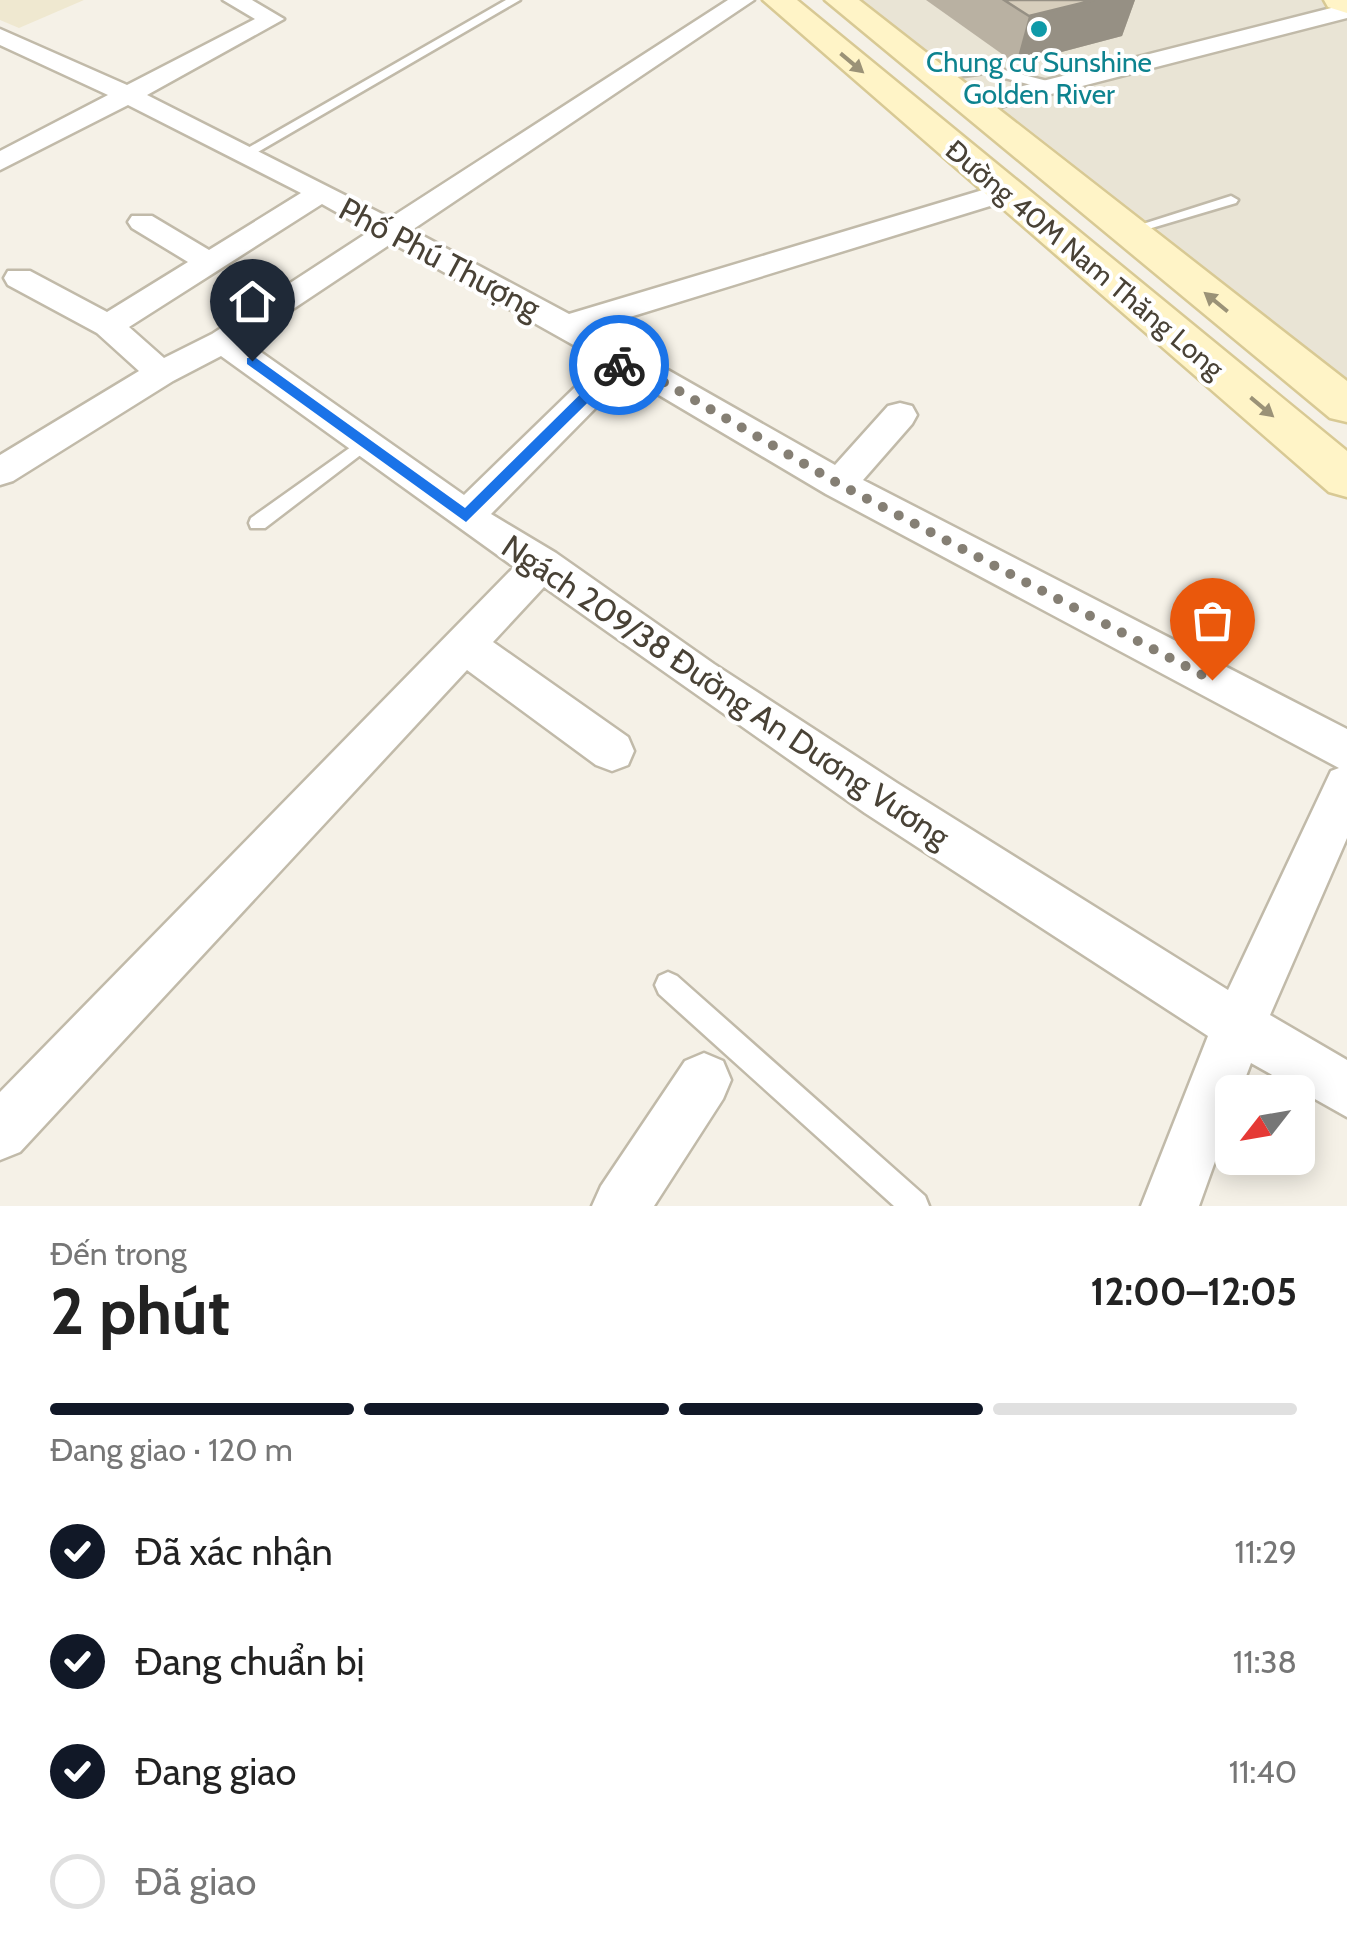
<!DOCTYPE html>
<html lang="vi">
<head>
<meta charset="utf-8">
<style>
	:root { --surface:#fff; --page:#f6f6f6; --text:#222; --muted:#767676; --line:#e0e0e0; --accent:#111827 }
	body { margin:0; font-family:Cabin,sans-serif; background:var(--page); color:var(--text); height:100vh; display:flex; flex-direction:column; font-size:38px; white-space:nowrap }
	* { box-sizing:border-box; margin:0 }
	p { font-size:32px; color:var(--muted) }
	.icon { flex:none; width:55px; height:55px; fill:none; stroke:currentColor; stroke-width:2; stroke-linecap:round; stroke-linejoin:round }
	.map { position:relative; height:1206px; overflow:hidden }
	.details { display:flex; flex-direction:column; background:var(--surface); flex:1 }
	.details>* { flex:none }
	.needle { width:65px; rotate:239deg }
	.tools { position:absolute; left:1215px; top:1075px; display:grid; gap:20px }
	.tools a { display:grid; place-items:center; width:100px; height:100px; border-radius:15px; background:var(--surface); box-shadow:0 5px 25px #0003; font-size:50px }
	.pin { position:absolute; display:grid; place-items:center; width:85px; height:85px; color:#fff; margin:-102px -42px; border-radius:50% 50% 50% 0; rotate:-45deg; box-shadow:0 0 10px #0007 }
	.pin .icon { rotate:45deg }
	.courier { position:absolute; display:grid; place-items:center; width:100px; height:100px; margin:-50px; border:8px solid #1a73e8; border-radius:50%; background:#fff; color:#222; box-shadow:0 2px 12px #0007 }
	.headline em { font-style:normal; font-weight:700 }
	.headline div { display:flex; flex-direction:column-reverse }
	.headline { display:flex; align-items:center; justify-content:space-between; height:170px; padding:0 50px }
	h1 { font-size:65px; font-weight:700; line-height:75px }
	.bar { display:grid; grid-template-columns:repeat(4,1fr); gap:15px 10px; align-content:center; height:120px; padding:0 50px }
	.bar i { height:12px; border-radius:8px; background:var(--line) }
	.bar .active { background:var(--accent) }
	.bar p { grid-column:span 4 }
	ol { padding:0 50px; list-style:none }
	li { display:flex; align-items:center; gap:30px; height:110px }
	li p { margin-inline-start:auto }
	li .icon { padding:10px; border-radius:50%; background:var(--accent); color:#fff; stroke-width:4 }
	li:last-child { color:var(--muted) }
	li i { width:55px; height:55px; border:5px solid var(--line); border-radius:50% }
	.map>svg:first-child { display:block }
</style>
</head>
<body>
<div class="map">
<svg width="1347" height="1206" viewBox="0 0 1347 1206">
	<rect width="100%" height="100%" fill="#f5f1e7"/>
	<path fill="#e9e4d5" d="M857,0H1347V390Z"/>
	<path fill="#efe8d0" d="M0,0H84L19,28L0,20Z"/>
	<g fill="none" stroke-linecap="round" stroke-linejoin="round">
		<g stroke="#c1baa9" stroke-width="5">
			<path id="lane" d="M506,0H520L251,156L239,153Z
				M985,65L1055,83L1057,86L1051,90L985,73L935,80L929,76Z
				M1231,196L1238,200L1236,203L1128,235L1121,231Z
				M365,437L371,439L374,443L371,447L265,528H251L249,523L251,518Z
				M668,972L677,976L925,1196L929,1206H894L659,994L655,985L659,976Z"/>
		</g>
		<g stroke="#c1baa9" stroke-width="5">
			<path id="street" d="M223,0H252L284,19L147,95L390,218L728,0H754L412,230L569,314L996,186H1016L1020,192L1016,198L594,328L835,465L888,406L900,403L912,406L917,415L912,424L863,480L1347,729V838L1270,1015L1347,1060V1117L1251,1063L1240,1092H1232V1114L1199,1206H1141L1208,1036L865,813L544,587L493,642L628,737L634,751L628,765L612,771L596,765L467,670L20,1152L0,1160V1092L514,567L221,356L173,381L13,481L0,485V455L139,371L97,333L8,285L4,278L8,271H30L107,312L188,262L132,228L128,222L132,216H152L209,250L301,193L128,105L0,170V151L108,95L0,45V29L127,85L255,19ZM322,204L370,231L212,334L164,358L129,327ZM392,243L602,361L464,495L245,341ZM627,376L826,494L1339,768L1331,771L1228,990L897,783L714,664L556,553L491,514Z
				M1347,4V18L973,114L960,106L964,101Z
				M704,1053L723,1061L731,1080L723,1099L654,1206H592L601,1186L685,1061Z"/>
		</g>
		<g stroke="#d8c994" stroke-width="5">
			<path id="secondary" d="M763,0H797L1347,451V497L1329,492Z
				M825,0H859L1347,381V422L1330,418Z
				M1324,0H1347V13L1328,7Z"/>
		</g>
		<use href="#lane" fill="#fff" fill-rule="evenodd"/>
		<use href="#street" fill="#fff" fill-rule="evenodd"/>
		<use href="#secondary" fill="#fff4c7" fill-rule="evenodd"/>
	</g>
	<path fill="#b9b1a2" d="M926,0H1135L1122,36L1016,64Z"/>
	<path fill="#969084" d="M1094,0H1135L1122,36L1016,64L1029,16Z"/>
	<path fill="#d7cebc" stroke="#969084" stroke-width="2.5" d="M1004,0H1094L1029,16Z"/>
	<defs><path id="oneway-solid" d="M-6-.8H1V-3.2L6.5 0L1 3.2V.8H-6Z" transform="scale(2.5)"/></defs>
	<g fill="#9b9277">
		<use href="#oneway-solid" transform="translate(852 63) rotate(40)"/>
		<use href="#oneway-solid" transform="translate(1216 302) rotate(-141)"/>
		<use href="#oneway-solid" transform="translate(1262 407) rotate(40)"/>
	</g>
	<path fill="#1a73e8" d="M247,358H256L465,508L614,361L626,365L466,522L247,364Z"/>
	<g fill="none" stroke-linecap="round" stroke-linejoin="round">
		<path stroke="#857f74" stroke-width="10" stroke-dasharray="0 18" d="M619,365L624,359L839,484L1212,680"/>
	</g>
	<circle fill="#0f9aa8" stroke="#fff" stroke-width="4" cx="1039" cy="29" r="10"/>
	<g text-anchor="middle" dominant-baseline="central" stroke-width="8" stroke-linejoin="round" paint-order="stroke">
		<g font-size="28" fill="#0d838f" stroke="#fff">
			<text x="1039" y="62">Chung cư Sunshine<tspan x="1039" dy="32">Golden River</tspan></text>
		</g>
		<g font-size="28" fill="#494236" stroke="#fff">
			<text transform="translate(1085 259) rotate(40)">Đường 40M Nam Thăng Long</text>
		</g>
		<g font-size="32" fill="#494236" stroke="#fff">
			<text transform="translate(440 258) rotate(28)">Phố Phú Thượng</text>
			<text transform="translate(726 691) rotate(34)">Ngách 209/38 Đường An Dương Vương</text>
		</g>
	</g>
</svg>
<div class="tools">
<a><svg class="needle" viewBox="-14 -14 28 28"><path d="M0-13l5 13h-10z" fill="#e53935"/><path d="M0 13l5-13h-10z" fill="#767676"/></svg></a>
</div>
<div class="pin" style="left:1212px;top:680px;background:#ea580c"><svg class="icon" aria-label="bag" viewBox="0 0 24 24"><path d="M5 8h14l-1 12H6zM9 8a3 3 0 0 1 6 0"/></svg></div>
<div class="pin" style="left:252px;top:361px;background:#1f2937"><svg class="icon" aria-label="home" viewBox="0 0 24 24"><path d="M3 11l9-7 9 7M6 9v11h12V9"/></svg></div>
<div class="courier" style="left:619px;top:365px"><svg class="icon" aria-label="bike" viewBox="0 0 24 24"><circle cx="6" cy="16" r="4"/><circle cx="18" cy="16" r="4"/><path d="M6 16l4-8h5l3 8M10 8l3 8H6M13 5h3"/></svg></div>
</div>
<section class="details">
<div class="headline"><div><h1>2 phút</h1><p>Đến trong</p></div><em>12:00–12:05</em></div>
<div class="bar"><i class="active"></i><i class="active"></i><i class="active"></i><i></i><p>Đang giao · 120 m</p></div>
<ol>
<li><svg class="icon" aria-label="check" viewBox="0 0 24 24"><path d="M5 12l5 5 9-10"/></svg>Đã xác nhận<p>11:29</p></li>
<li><svg class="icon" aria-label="check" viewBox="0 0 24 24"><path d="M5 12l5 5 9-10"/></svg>Đang chuẩn bị<p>11:38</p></li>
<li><svg class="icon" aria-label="check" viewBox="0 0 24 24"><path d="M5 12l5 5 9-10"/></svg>Đang giao<p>11:40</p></li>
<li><i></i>Đã giao</li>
</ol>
</section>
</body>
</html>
